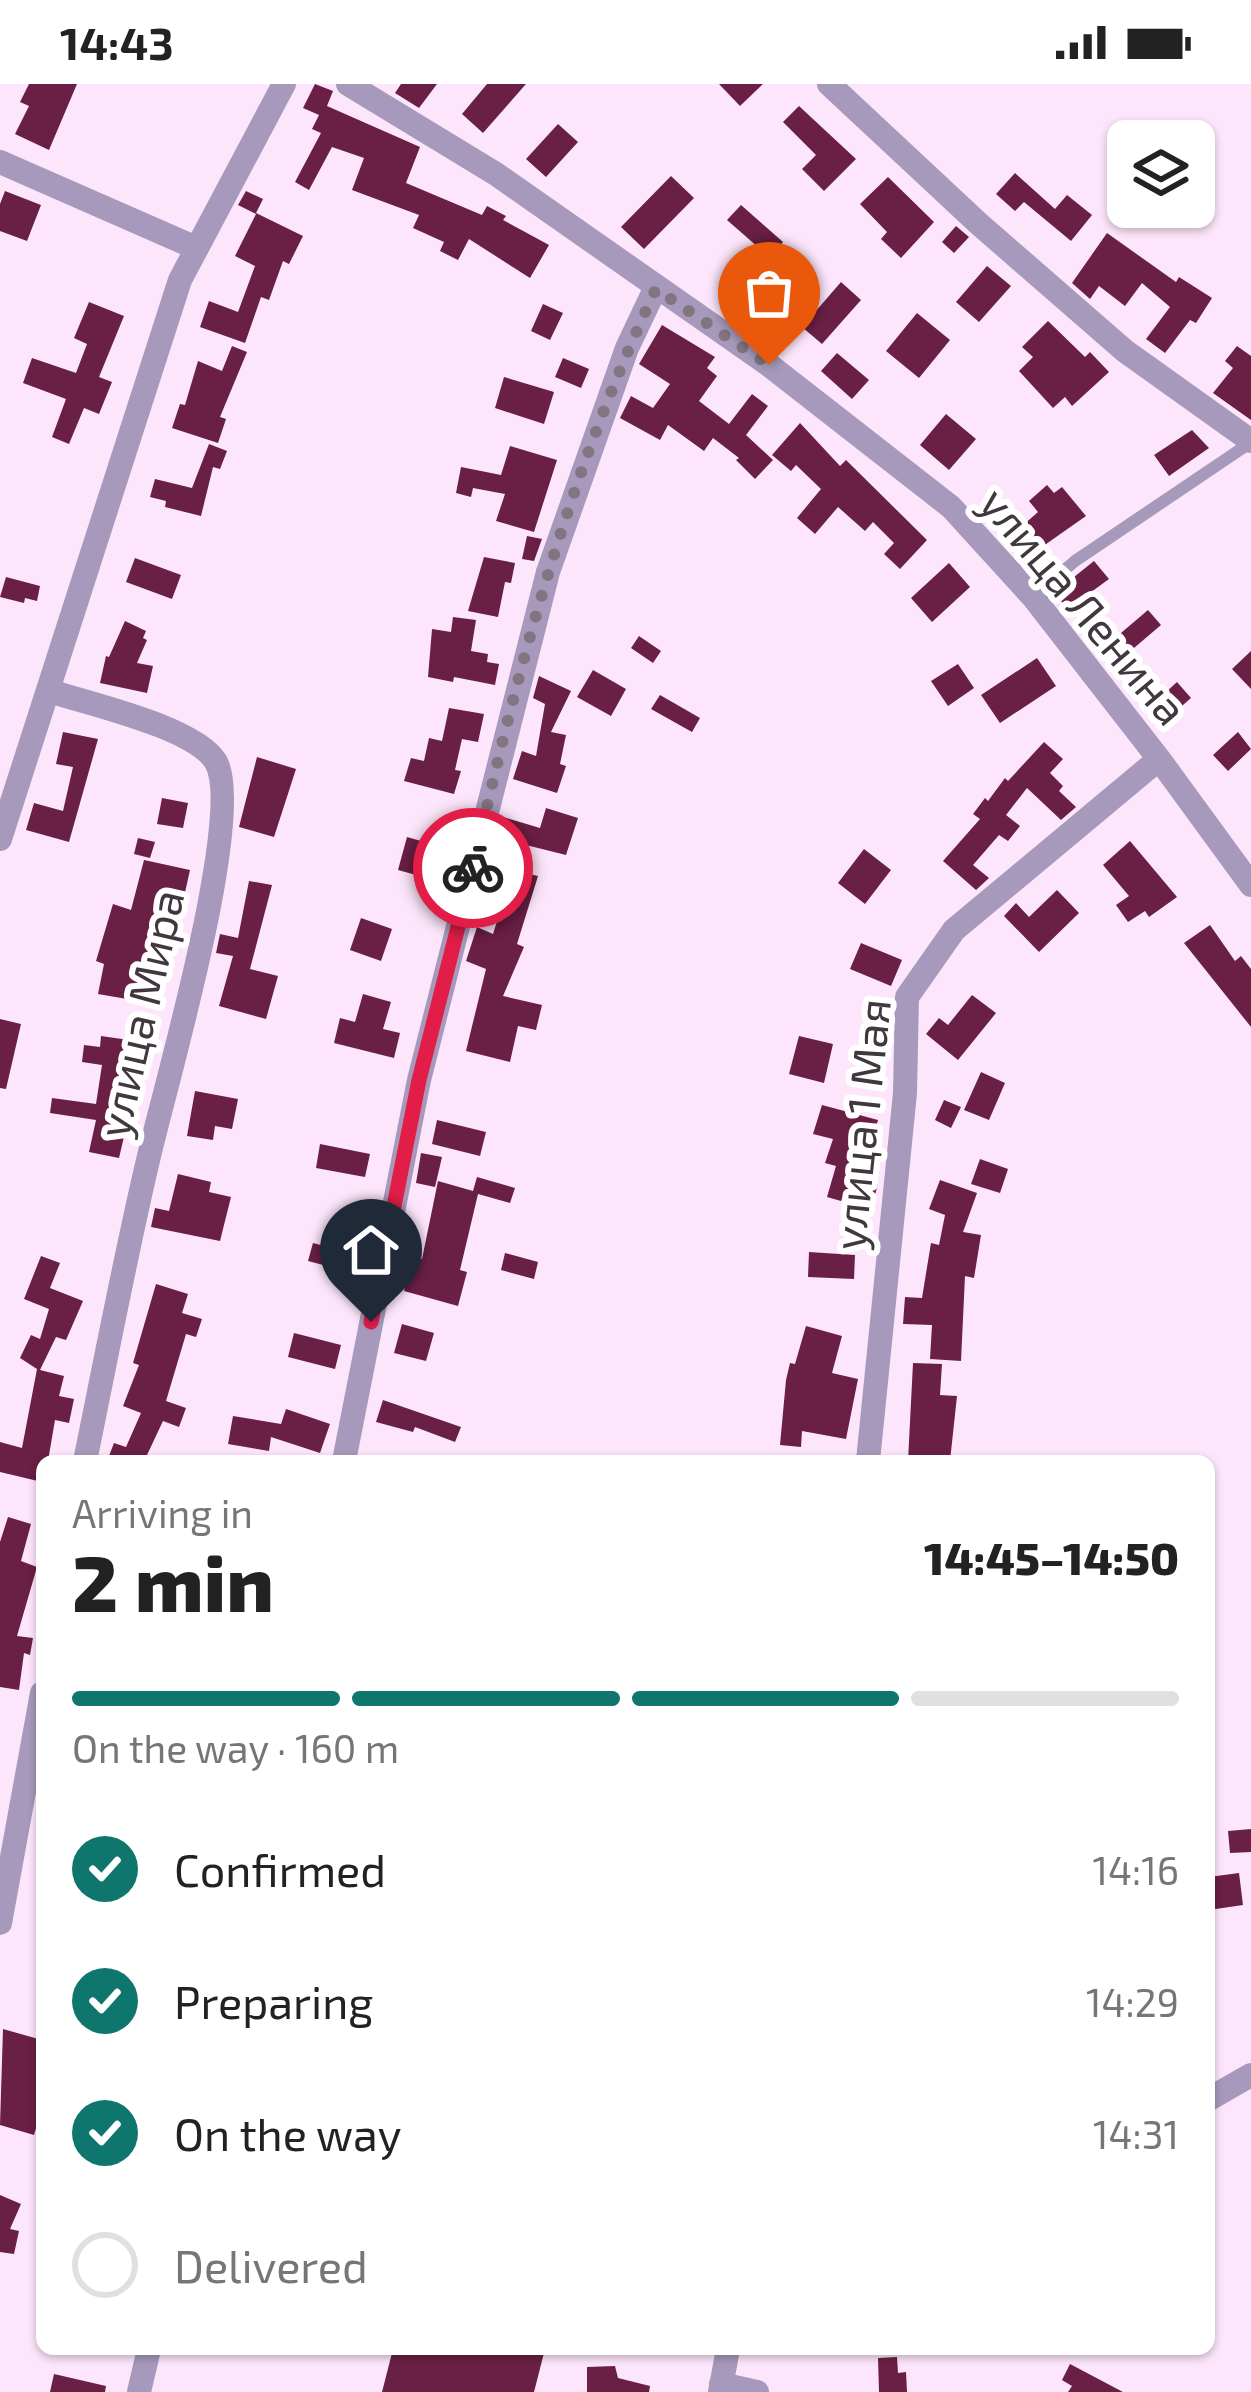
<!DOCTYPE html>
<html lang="en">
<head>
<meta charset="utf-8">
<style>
	:root { --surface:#fff; --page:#f2f2f2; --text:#222; --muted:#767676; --line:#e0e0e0; --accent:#0f766e }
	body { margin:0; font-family:"Exo 2",sans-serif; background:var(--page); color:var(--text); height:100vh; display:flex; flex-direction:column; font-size:45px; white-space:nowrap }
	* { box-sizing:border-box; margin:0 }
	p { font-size:39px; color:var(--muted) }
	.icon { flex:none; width:66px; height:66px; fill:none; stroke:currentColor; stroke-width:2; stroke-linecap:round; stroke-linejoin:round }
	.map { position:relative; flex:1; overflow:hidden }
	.details { position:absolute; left:36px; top:1371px; width:1179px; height:900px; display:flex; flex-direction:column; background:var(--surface); border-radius:18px; box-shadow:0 3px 9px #0004 }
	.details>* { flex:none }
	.tools { position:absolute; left:1107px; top:36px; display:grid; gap:24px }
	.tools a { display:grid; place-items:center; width:108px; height:108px; border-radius:18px; background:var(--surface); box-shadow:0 3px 9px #0004; font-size:60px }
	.pin { position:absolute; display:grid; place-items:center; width:102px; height:102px; color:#fff; margin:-123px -51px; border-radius:50% 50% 50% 0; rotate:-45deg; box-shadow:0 0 12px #0007 }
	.pin .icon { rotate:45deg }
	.courier { position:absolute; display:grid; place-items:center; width:120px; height:120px; margin:-60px; border:9px solid #e11d48; border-radius:50%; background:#fff; color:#222; box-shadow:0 3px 15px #0007 }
	.summary em { font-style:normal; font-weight:800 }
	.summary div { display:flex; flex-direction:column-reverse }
	.summary { display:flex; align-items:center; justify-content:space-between; height:204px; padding:0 36px }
	h1 { font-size:78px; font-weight:800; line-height:90px }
	.bar { display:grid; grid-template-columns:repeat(4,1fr); gap:18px 12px; align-content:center; height:144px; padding:0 36px }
	.bar i { height:15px; border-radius:9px; background:var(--line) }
	.bar .active { background:var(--accent) }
	.bar p { grid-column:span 4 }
	ol { padding:0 36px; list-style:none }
	li { display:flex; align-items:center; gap:36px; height:132px }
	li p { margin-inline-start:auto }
	li .icon { padding:12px; border-radius:50%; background:var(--accent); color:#fff; stroke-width:4 }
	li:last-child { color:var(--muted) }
	li i { width:66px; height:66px; border:6px solid var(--line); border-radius:50% }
	.status { display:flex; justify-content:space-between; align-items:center; height:84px; padding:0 60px; background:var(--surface); direction:ltr }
	.status svg { height:33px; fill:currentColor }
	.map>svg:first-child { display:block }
</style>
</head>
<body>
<div class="status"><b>14:43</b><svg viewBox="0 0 49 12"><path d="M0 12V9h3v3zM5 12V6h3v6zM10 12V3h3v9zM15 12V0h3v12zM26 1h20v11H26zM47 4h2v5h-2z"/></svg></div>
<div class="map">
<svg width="1251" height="2308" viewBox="0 0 1251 2308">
	<rect width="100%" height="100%" fill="#fde6fb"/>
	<path fill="#6a1f44" d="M29,0H77L49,66L15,50L29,22L20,18Z
		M315,0L333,7L327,22L420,63L406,99L482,131L487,122L506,132L503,136L549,161L530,194L469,155L458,176L440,167L444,158L413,144L419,131L352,106L364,74L332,63L309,106L295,98L321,49L312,45L319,31L303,24Z
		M401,0H437L419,24L395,9Z
		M487,0H526L483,49L462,30Z
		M719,0H763L740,22Z
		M799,22L856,75L824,107L802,85L816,71L783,38Z
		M558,40L578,58L546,93L526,75Z
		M1015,89L1055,125L1067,111L1092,131L1071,157L1024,118L1015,127L996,110Z
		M671,92L694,114L644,165L621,143Z
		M888,93L934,138L901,174L881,155L887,148L860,120Z
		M5,107L41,121L27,157L0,147V120Z
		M246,107L263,115L256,129L303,152L289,180L283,177L269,216L261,213L245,259L200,243L209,217L238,228L255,182L235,172L256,130L238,121Z
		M741,121L783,158L733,215L722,206L759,164L727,136Z
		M956,142L969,153L954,169L942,158Z
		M1107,149L1176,198L1179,193L1212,214L1196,239L1190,236L1165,269L1146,255L1170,223L1142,199L1125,222L1099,202L1090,215L1072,199Z
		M987,182L1011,202L979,238L956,218Z
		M841,198L861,216L822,260L802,243Z
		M89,218L124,232L99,293L112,298L99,330L84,324L69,360L52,353L66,315L23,299L32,274L76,289L87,260L74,254Z
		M543,220L563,229L550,256L531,247Z
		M917,229L950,256L919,294L886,267Z
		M1048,237L1085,273L1090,268L1109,288L1072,322L1065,313L1053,324L1019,287L1033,273L1022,263Z
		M662,241L715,273L707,284L717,292L699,317L729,340L752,310L768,322L746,351L773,376L755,395L736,376L739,374L713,354L704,367L668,341L660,356L620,334L631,312L653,324L670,300L639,280Z
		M232,262L247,268L220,333L226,335L218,359L172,344L180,320L185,321L198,277L222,287Z
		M1237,262L1251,272V336L1213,309L1233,284L1225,277Z
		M837,269L869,296L852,315L821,287Z
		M563,274L589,285L581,304L555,293Z
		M504,293L554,308L544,340L495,324Z
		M946,330L976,355L949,386L920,361Z
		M800,339L840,382L846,376L927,456L900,485L884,470L894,459L873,438L865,447L838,423L815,450L797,434L821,405L796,381L791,387L772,371Z
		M1192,346L1209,364L1169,392L1154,371Z
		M209,360L227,367L220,385L213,383L201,432L165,423L166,417L150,413L155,395L192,404Z
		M510,362L557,376L534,448L496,437L505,410L473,404L471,413L456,409L461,383L501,391Z
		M1047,401L1054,409L1062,403L1086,432L1039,465L1021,443L1038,428L1029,417Z
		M527,452L542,455L534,477L522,475Z
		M484,473L515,479L511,499L505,498L498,533L468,527Z
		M135,474L181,491L172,515L126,498Z
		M1094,477L1109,495L1068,525L1054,509Z
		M949,479L970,503L932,538L911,514Z
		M6,493L40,502L37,517L25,514L24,519L0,513Z
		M1148,526L1161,541L1121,575L1108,560Z
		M453,533L476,536L471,567L488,570L487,578L499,580L495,601L454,593L453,598L428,593L432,545L451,548Z
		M125,537L146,547L143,554L147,556L137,579L153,582L147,609L100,599L106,572L109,573Z
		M639,552L661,567L653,579L631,564Z
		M1251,567V605L1232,585Z
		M1037,574L1056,602L1000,639L981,611Z
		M958,580L974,604L948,622L931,597Z
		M593,586L626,605L611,632L577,613Z
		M539,592L571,607L551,648L566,651L560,680L566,682L557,709L513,695L522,667L536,672L545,620L533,614Z
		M1177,598L1191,614L1168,634L1154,619Z
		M660,611L700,634L692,648L651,625Z
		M449,624L484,630L478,658L462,655L455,686L461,687L454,710L404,697L411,674L424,677L429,654L442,657Z
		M63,648L98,655L69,758L26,746L34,719L63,727L73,683L56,680Z
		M1238,648L1251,665L1228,687L1213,671Z
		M1044,658L1063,675L1050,689L1063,702L1059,707L1076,723L1061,736L1027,704L1006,731L1020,742L1008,757L999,751L973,781L989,794L976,806L943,777L980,735L973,730L985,714L988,717L1005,694L1008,697Z
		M257,673L296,685L274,753L239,743Z
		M162,714L188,719L183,744L157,740Z
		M546,724L578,734L566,771L498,754L503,733L540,744Z
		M407,753L442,763L434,796L398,786Z
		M138,754L155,758L150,774L134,770Z
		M1130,757L1177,813L1149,833L1145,827L1128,838L1116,821L1129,812L1103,781Z
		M864,765L891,786L865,820L838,799Z
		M144,776L190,786L184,813L170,810L161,843L174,847L156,920L98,910L104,880L96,877L113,820L131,826Z
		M491,781L538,792L517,860L524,863L503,912L542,921L536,946L518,942L510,978L466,967L486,885L466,877L477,843L493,850L507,806L485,801Z
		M249,797L272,801L250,885L278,892L266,935L219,922L233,872L216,869L220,850L238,854Z
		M1057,806L1079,829L1039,868L1004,832L1016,819L1029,833Z
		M361,834L392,845L381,877L350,866Z
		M1210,841L1235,877L1241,872L1251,885V943L1184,859Z
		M861,859L902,876L891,902L850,885Z
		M363,910L391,918L383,945L400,949L394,974L334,959L340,934L355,938Z
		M972,911L996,929L958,976L926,950L939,934L948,941Z
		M0,935L21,940L6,1005L0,1004Z
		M101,952L129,956L123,1004L139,1006L134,1041L127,1040L119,1074L89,1068L96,1036L50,1029L52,1014L96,1020L102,981L82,978L84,961L100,963Z
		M799,952L833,960L824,999L789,990Z
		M981,988L1005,999L989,1036L964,1026Z
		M195,1007L238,1015L232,1045L215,1042L213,1056L187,1052Z
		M944,1016L961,1023L951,1044L935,1036Z
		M822,1021L878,1036L870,1065L858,1062L849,1091L878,1100L872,1121L843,1112L841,1117L827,1113L836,1082L825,1079L833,1055L813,1050Z
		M437,1036L486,1048L480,1072L432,1060Z
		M320,1060L370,1070L365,1093L316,1084Z
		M421,1069L442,1073L435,1103L416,1099Z
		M980,1075L1008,1085L1000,1109L971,1100Z
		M178,1090L211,1098L209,1108L231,1113L220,1157L151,1143L155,1124L169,1127Z
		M477,1093L515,1104L510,1119L478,1110L460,1186L467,1188L458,1222L404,1207L413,1173L422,1175L438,1097L473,1107Z
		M940,1096L977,1109L963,1148L981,1151L974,1194L965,1192L961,1277L930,1275L932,1241L903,1240L905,1213L922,1214L931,1159L939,1161L945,1131L929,1125Z
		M313,1159L351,1169L346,1187L308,1177Z
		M809,1168L855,1171L854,1195L808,1193Z
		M505,1169L538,1178L534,1195L501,1186Z
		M41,1172L60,1179L50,1204L83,1217L66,1256L56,1253L40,1286L64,1292L59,1312L74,1315L69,1339L55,1336L48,1377H42V1398L0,1388V1358L22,1364L37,1285L20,1274L31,1251L40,1255L49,1225L24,1215Z
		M156,1200L188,1210L182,1229L202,1235L196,1253L186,1250L166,1317L186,1324L179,1343L163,1337L147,1371L159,1377H107L114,1359L126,1363L141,1329L123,1322L139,1281L133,1279Z
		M402,1240L434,1249L426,1277L394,1269Z
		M806,1242L842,1252L832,1289L858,1295L846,1355L802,1347L801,1363L780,1361L786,1296L790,1279L795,1280Z
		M294,1249L341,1261L335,1285L288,1273Z
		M913,1279L942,1280L940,1311L957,1312L950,1377H908Z
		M383,1316L461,1343L455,1358L415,1343L413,1348L376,1338Z
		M286,1325L330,1340L320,1369L271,1353L269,1367L228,1360L233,1332L281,1340Z
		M8,1433L31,1440L21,1477L37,1483L17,1552L33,1554L30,1571L24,1569L19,1606L0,1603V1458Z
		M1251,1745V1768L1230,1769L1228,1747Z
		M1239,1789L1243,1821L1209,1826V1793Z
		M3,1945L42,1956V2025L34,2051L0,2041Z
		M0,2111L21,2120L10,2145L19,2147L14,2170L0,2168Z
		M393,2265H545L534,2308H382Z
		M897,2273L898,2289L906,2288L907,2308H879L878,2274Z
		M1070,2280L1123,2308H1068L1072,2302L1062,2296Z
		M615,2282L618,2294L650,2302L649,2308H587V2283Z
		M54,2290L106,2302L105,2308H50Z"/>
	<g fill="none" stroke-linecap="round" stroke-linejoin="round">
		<path stroke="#a699bb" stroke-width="12" d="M1033,513L1075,477L1250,359"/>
		<path stroke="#a699bb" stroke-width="24" d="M348,0L496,90L769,281L951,423L1033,513L1159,675L1251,801
			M829,0L978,139L1125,267L1251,357
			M0,78L194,163
			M50,607C89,620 195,643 216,678C245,730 165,1003 149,1072C125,1173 106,1275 85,1377
			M0,755L180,196L284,0
			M344,1377L419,996L548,488L627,264L655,205
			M868,1377L905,1009L907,913L954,846L1159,675
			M0,1839L42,1609
			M1209,2015L1251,1991
			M721,2300L757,2308
			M139,2308L149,2265
			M720,2308L728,2265"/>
	</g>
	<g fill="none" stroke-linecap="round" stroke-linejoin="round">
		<path stroke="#827481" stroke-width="12" stroke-dasharray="0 21.6" d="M473,784C517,587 569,388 656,205L769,281"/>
		<path stroke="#e11d48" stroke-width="15" d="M371,1238L419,996L473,784"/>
	</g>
	<g text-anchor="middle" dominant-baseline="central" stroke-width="12" stroke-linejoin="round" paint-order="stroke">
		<g font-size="45" fill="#40373f" stroke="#fff">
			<text transform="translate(1085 521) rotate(50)">улица Ленина</text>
			<text transform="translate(139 929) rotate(-77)">улица Мира</text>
			<text transform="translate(860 1040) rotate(-84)">улица 1 Мая</text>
		</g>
	</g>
</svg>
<div class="tools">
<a><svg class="icon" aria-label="layers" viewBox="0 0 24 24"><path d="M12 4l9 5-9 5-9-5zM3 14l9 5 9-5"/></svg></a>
</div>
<div class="pin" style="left:769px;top:281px;background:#ea580c"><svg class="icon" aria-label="bag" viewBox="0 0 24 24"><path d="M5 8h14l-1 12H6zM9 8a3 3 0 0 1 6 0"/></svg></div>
<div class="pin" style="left:371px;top:1238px;background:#1f2937"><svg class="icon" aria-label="home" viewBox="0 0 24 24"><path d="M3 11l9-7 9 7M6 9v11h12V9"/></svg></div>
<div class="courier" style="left:473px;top:784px"><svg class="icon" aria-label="bike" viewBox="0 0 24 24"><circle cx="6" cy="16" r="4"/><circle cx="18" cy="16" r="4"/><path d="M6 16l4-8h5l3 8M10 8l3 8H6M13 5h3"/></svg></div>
<section class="details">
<div class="summary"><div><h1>2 min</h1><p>Arriving in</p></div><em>14:45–14:50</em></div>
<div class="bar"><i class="active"></i><i class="active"></i><i class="active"></i><i></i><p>On the way · 160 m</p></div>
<ol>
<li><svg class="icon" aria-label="check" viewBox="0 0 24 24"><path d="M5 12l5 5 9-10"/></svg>Confirmed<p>14:16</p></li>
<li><svg class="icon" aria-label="check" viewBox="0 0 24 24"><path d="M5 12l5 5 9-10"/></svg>Preparing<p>14:29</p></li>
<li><svg class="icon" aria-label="check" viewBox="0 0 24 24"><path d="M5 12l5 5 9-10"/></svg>On the way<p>14:31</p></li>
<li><i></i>Delivered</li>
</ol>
</section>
</div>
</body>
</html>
